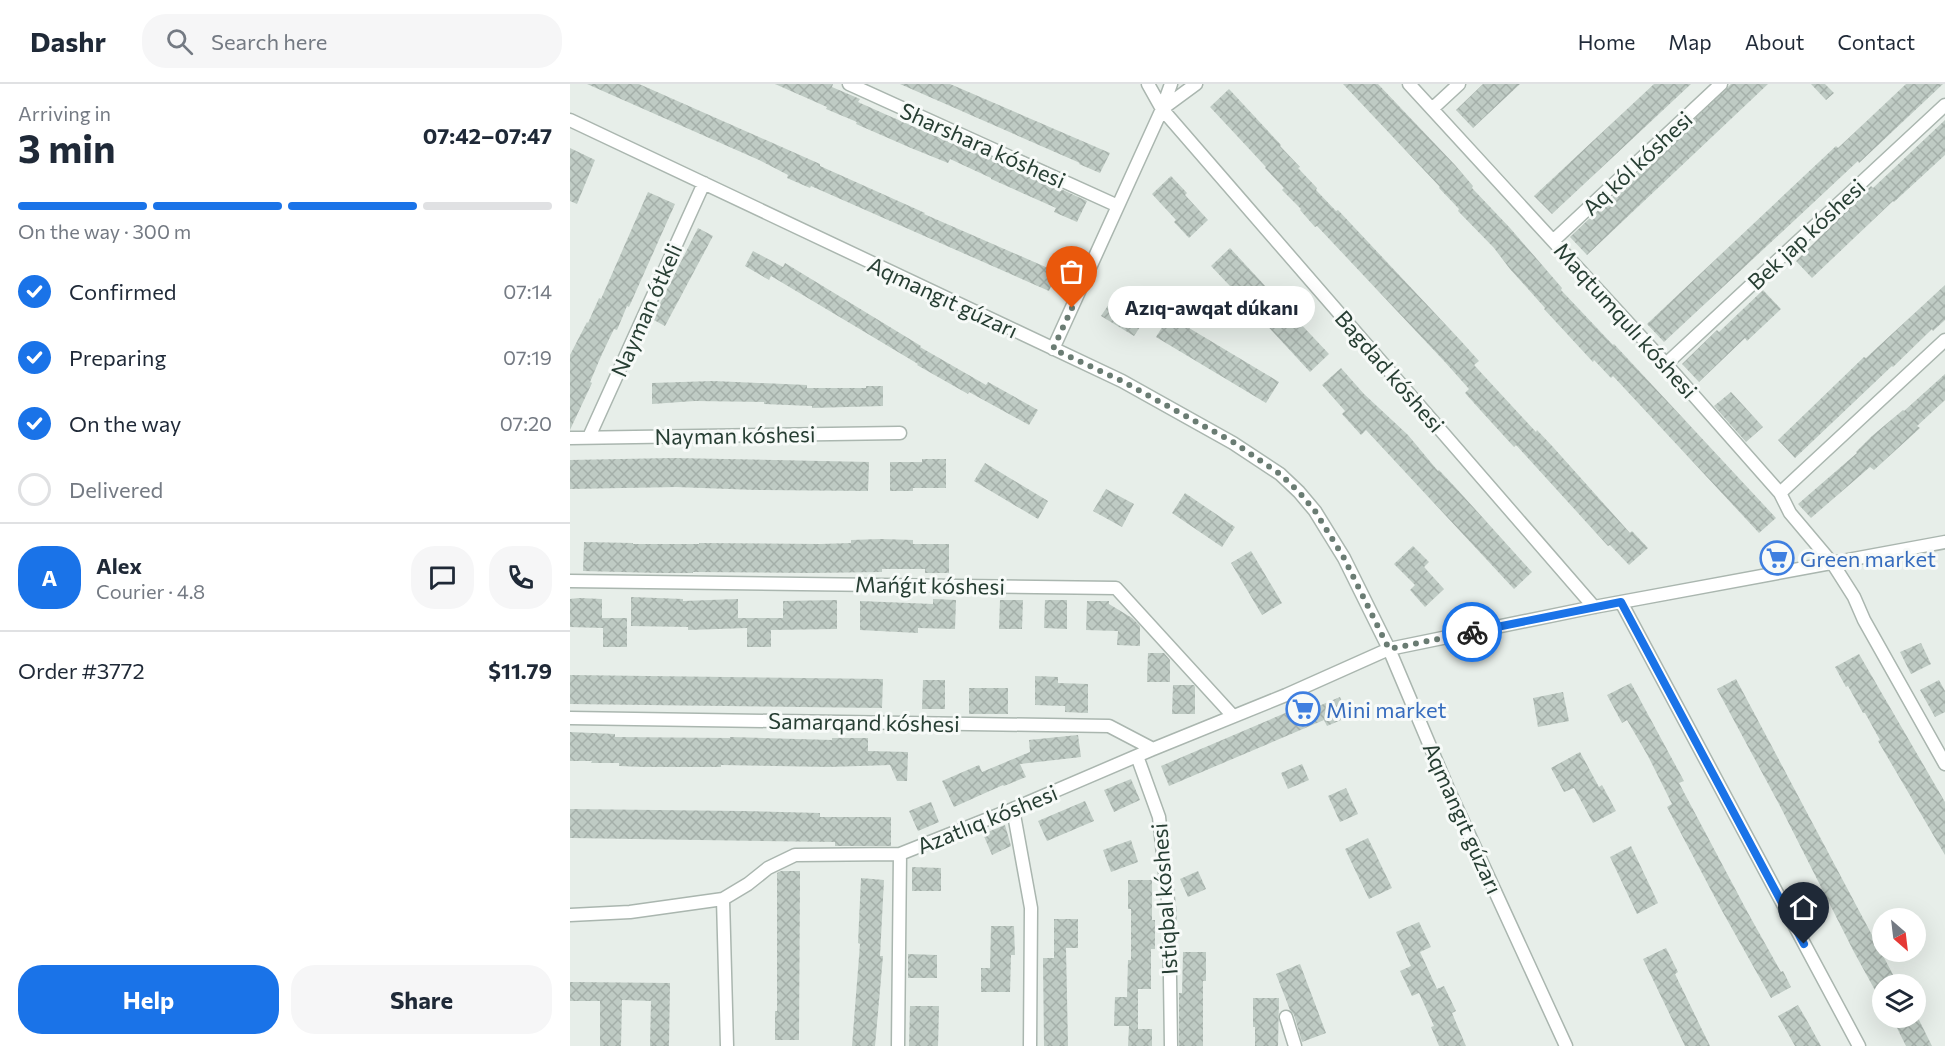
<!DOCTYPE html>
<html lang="en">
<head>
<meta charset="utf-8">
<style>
	:root { --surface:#fff; --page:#f6f6f7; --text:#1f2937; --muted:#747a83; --line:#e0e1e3; --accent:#1a73e8 }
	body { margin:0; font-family:Commissioner,sans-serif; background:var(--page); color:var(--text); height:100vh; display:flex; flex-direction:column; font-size:22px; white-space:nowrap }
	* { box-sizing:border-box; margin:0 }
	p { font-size:20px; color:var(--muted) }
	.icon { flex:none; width:33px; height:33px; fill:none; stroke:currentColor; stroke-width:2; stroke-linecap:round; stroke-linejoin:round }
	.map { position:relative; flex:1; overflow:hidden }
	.panel { display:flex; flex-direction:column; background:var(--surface); width:570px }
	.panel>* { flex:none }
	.needle { width:39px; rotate:152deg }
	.fabs { position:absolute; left:1302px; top:824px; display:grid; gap:12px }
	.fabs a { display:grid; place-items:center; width:54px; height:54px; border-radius:50%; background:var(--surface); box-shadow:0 6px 24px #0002; font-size:30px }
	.pin { position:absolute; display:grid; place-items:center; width:51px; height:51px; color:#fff; margin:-62px -26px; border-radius:50% 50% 50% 0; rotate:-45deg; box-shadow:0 0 6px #0007 }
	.pin .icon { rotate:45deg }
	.courier { position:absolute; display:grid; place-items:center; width:60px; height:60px; margin:-30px; border:4px solid #1a73e8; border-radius:50%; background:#fff; color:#222; box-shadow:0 2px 8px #0007 }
	.bubble { position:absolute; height:42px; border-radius:21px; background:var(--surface); box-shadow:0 6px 24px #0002; font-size:20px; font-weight:700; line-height:42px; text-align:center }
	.headline em { font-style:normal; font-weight:700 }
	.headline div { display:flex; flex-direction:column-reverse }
	.headline { display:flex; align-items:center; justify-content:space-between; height:102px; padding:0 18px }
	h1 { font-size:39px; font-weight:700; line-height:45px }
	.bar { display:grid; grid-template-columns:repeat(4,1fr); gap:9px 6px; align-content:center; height:72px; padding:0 18px }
	.bar i { height:8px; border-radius:4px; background:var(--line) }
	.bar .active { background:var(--accent) }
	.bar p { grid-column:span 4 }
	.line { display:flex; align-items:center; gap:15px; padding:0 18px; border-top:2px solid var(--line) }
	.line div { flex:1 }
	.round { display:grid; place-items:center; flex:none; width:63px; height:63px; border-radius:24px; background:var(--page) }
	ol { padding:0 18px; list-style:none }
	li { display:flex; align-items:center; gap:18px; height:66px }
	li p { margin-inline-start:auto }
	li .icon { padding:6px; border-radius:50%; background:var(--accent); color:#fff; stroke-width:4 }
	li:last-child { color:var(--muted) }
	li i { width:33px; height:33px; border:3px solid var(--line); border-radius:50% }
	.action { display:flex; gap:12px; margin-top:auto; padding:12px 18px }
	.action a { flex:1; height:69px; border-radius:24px; background:var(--accent); color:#fff; font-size:24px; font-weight:700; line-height:69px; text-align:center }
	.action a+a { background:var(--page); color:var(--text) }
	header { display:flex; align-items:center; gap:36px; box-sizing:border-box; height:84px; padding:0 30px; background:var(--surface); border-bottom:2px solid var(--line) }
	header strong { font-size:28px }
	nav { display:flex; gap:33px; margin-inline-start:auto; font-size:21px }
	.search { width:420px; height:54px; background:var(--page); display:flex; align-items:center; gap:15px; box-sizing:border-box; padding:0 21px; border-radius:24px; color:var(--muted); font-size:22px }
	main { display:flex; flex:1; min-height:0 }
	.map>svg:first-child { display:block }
</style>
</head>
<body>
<header>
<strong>Dashr</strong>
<div class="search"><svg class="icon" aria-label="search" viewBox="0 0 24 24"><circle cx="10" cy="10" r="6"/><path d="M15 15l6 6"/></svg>Search here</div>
<nav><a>Home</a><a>Map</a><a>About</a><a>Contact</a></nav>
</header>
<main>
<section class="panel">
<div class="headline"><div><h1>3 min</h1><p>Arriving in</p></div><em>07:42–07:47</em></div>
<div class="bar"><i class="active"></i><i class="active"></i><i class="active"></i><i></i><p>On the way · 300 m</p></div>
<ol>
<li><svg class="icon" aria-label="check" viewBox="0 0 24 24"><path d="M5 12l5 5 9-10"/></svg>Confirmed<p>07:14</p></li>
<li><svg class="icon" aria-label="check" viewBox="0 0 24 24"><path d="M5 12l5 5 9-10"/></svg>Preparing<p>07:19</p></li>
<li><svg class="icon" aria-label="check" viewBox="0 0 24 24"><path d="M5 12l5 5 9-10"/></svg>On the way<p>07:20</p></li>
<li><i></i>Delivered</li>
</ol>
<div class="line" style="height:108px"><b class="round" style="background:var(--accent);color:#fff">A</b><div><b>Alex</b><p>Courier · 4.8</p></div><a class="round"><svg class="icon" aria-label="chat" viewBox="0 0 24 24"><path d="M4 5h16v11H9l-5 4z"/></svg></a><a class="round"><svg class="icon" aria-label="phone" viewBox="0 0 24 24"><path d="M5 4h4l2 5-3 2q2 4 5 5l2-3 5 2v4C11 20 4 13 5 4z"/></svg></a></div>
<div class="line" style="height:78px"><div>Order #3772</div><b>$11.79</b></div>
<div class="action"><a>Help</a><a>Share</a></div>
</section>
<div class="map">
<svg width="1375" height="962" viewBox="0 0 1375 962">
	<defs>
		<pattern id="building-cross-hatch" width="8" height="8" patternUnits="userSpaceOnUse" patternTransform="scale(1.5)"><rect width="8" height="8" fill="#bfcbc4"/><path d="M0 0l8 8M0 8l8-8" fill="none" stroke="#a4afa9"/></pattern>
	</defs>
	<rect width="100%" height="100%" fill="#e7eee9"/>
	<path fill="url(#building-cross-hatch)" d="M17,0H69L250,80V82L355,129L354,130L487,188L479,207L241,102L240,104L217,94L218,91L189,76Z
		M205,0H263L262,3L290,15L288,18L317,31L391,63L392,60L517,117L507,138L484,128L486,124L421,95V94L380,75L378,79L341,64L286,40L287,38L256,25L257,23Z
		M330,0H380L540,69L530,89L509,80L510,79Z
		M773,0H808L885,81L903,102L902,104L940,144L992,204L991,206L1043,261L1044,260L1206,434L1189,449L1043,292L1041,294L1024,276L1023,278L974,225L975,224L940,185L924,164L888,127L889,125L869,104L870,103Z
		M913,0H950L903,44L886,26Z
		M1084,0H1121L982,130L964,112Z
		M1161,0H1198L1017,171L1000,153Z
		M1241,0H1255L1264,9L1256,16Z
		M1336,0H1373L1289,79L1288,77L1094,258L1077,240L1266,62L1268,64Z
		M659,5L711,61L710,62L730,83L728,84L747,104L746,106L766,127L768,126L891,257L909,277L904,281L966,348L967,346L983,363L1060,449L1062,447L1078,464L1059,481L1040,461L1038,462L946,361L944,363L912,328L895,309L899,305L875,278L747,142L745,143L730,126L731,125L712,106L714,104L695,84L696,83L640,23Z
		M1375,36V71L1324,118L1323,117L1242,194L1226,177L1301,102L1303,104Z
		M0,64L25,76L7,120L0,117Z
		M601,92L617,109L615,111L638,136L619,154L604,138L606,136L582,110Z
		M78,108L105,120L59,223L57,222L47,246L44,245L32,270L20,298L22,299L0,346V271L17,238L18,239L29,214L31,215Z
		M128,144L143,152L95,242L82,235Z
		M660,164L698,205L679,222L641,182Z
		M183,167L213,183L215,179L351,262L350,263L416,301L418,298L468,326L459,341L399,308L398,310L347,281L348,280L288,244L201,192L199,196L175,182Z
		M1375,201V236L1363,247L1362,245L1323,283L1322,282L1225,374L1208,356L1294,273L1296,274Z
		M1193,206L1211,225L1177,257L1175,254L1129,298L1112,280L1147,246L1149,248Z
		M545,211L578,231L564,252L531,232Z
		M710,218L759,270L740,288L691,235Z
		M599,232L709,298L696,319L586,253Z
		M771,284L794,310L838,351L868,387L869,386L885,403L962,488L944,505L796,346L791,351L772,330L775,327L752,301Z
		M1375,290V316L1347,342L1350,344L1304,386L1300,383L1241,434L1228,420L1287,369L1286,368L1302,352L1333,326L1334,327Z
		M143,297L237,301V304H296V302H313V322L242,324V322L194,320V318L125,317L82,320V299Z
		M1161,308L1193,343L1176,358L1144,322Z
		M103,374L299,378L298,407L186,406L106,403L0,405V376Z
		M352,375H376V404H343V407H320V378H352Z
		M415,379L478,417L468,435L404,397Z
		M536,405L564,420L552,443L523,427Z
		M615,409L665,443L652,463L602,429Z
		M311,455L343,456V460H379V489H355V485H312V488L239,489L123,488V489H90L13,487L14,458L63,459V460H129V459L251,460L281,459V456Z
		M843,462L859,478L854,483L874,505L855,523L840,506L845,501L824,480Z
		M1221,465L1222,475L1202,478L1200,468Z
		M681,467L712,519L692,531L661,479Z
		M61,513L113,515V517L168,515V534H213V517L267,516V545L201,546V563H177V544L118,546V543L61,542Z
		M9,514L32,515V534H57V563H33V544L0,543V515Z
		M363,515L386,516L385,545L348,544V549L290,546V517L363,520Z
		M430,516H453L452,545H429Z
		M475,516H497V545L474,544Z
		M517,517H539V520L562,534L570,542V562L547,561L548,547L516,546Z
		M1351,559L1361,580L1341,590L1330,568Z
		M578,569H594L600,576V598H577Z
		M1289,570L1375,718V771L1308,657L1310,656L1295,629H1293L1278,602L1276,603L1265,583Z
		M0,591L313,595L312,624L0,620Z
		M465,592L488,593V599L518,600V629L495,628V622L465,621Z
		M1166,595L1328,900H1312V919L1284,868L1210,722L1147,605Z
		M353,596H375V625H352Z
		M1369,596L1375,607V628L1365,633L1350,606Z
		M1061,599L1114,697L1109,699L1178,829L1211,888L1213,887L1221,903L1201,914L1151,825L1097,723L1102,720L1078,672L1057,636L1052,639L1037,611Z
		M603,601H624L625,603V630H602Z
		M399,604H438V630H399Z
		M993,608L999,637L968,643L963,614Z
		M770,613L778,633L757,642L754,636L599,702L591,682L734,621L737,627Z
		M0,648L45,650V653L160,654V653L262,656V654H298V667L338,668L337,697H327L320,681L259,683L151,681V683H74L49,682V679H21L22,677H0Z
		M508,651L511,673L450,680L456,693L434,702L433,701L384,723L372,697L409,681L412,688L460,668L459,656Z
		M1010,668L1029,703L1032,701L1046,727L1023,739L1004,704L994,708L981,684Z
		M732,680L739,696L718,705L711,689Z
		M561,695L570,716L544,728L534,706Z
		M776,704L788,730L770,738L758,712Z
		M515,717L524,737L477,757L468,737Z
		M361,718L369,738L348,747L339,727Z
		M0,725L172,727L250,729V733H321V762H265V758L0,754Z
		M435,741L441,762L422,771L413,750Z
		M798,754L822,804L799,815L775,765Z
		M561,756L568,778L541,788L533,766Z
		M1061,762L1088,819L1067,830L1040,773Z
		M342,783L371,784V807H342Z
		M211,787H230L229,956H205V927H207V789Z
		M628,787L636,805L618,813L610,795Z
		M291,794L314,796L310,872H313L305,962H282L290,860L288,859Z
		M558,796H582V836H585V865H581V905H568V945H582V962H558L559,942H544L545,913H557L558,876H561V825H558Z
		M484,835H508V864H496L498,962H474L473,874H484Z
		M849,838L861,863L850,868L867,905L874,902L886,927L882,929L896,962H869L861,943L864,942L849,909L842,912L830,887L841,882L826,848Z
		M421,842H444L445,871H441L440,908H411V884H420Z
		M1096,864L1108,888L1105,890L1140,962H1115L1073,875Z
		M613,868H636V897H633V962H609V909H612Z
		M338,870L367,871V894H338Z
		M730,880L756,949L732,958L724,931L720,926L706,890Z
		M0,898L100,899L99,962H80L81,917L52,916L51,962H30V917H0Z
		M683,914H709L708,962H685V943H683Z
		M1228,921L1240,942L1251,962H1225L1208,932Z
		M340,922H369L368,962H339Z
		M1346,930L1362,962H1336L1323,936L1328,933H1346Z"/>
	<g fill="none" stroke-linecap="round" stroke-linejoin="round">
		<g stroke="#aab6af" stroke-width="15">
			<path id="minor" d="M279,0L548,122
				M578,0L592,25L1024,523
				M839,0L1096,280L1210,409L1220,429L1263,480L1284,513L1294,536L1375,680
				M592,25L626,0
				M862,25L889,0
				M0,36L552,297L663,359L710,390L729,408L745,427L774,474L819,565L879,707L996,962
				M983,157L1151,0
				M483,265L592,25L601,0
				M1096,280L1375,21
				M19,353L134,99
				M0,354L330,349
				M1210,409L1375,256
				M0,497L546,504L663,632
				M1051,518L1289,962
				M0,634L539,642L583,665
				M567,672L589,733L599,826L601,962
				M443,725L461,824L460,962
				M153,815L157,962
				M0,831L60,828L153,815L178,800L198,784L225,771L330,770L443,725L583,665L716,611L819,565L1024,523L1375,458
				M716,933L725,962
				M328,962L330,770"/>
		</g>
		<use href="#minor" stroke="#fff" stroke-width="12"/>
	</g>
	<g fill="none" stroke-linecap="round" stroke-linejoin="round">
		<path stroke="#6a7c73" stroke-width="6" stroke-dasharray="0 10.8" d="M502,224L483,265L552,297L663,358L710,390L729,408L745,427L774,474L819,565L902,548"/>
		<path stroke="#1a73e8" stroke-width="8" d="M902,548L1051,518L1234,860"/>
	</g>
	<defs>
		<g id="supermarket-ring" transform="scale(1.725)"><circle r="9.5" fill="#f7faf8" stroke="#3f7fe0" stroke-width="1.5"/><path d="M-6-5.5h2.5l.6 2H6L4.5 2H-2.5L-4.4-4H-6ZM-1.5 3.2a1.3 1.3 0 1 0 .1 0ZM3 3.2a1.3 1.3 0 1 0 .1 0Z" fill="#3f7fe0"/></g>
	</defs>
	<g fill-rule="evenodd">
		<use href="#supermarket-ring" x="1207" y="474"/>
		<use href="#supermarket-ring" x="733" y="625"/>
	</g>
	<g text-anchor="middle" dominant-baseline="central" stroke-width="6" stroke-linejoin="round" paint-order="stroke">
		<g font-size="22" fill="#273e33" stroke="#f7faf8">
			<text transform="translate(413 61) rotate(24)">Sharshara kóshesi</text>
			<text transform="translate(1067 79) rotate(-43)">Aq kól kóshesi</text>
			<text transform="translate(1236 150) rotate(-43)">Bek jap kóshesi</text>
			<text transform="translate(373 213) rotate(25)">Aqmangıt gúzarı</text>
			<text transform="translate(76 226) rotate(-66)">Nayman ótkeli</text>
			<text transform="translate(1056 236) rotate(48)">Maqtumqulı kóshesi</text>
			<text transform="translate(820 287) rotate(49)">Bagdad kóshesi</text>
			<text transform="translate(165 351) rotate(-1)">Nayman kóshesi</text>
			<text transform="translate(360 501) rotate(1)">Mańǵıt kóshesi</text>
			<text transform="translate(294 638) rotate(1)">Samarqand kóshesi</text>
			<text transform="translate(893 734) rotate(66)">Aqmangıt gúzarı</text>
			<text transform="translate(417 735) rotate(-22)">Azatlıq kóshesi</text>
			<text transform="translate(594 815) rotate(-94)">Istiqbal kóshesi</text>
		</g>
		<g font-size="22" fill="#366cbe" stroke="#f7faf8" text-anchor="start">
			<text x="1230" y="474">Green market</text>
			<text x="756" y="625">Mini market</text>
		</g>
	</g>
</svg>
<div class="fabs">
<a><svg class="needle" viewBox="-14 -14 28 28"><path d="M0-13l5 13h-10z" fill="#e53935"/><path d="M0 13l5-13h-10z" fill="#747a83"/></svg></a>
<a><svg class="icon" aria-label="layers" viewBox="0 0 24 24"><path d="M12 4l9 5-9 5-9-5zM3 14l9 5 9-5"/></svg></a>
</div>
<div class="pin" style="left:502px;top:224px;background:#ea580c"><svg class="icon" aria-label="bag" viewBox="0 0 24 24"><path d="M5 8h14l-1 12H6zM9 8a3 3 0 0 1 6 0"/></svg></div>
<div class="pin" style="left:1234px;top:860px;background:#1f2937"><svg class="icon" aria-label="home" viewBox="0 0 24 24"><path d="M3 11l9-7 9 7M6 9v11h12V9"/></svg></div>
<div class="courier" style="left:902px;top:548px"><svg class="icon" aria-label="bike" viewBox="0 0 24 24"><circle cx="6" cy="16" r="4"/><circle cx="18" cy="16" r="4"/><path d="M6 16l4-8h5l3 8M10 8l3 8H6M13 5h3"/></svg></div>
<div class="bubble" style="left:538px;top:202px;width:207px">Azıq-awqat dúkanı</div>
</div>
</main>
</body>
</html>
